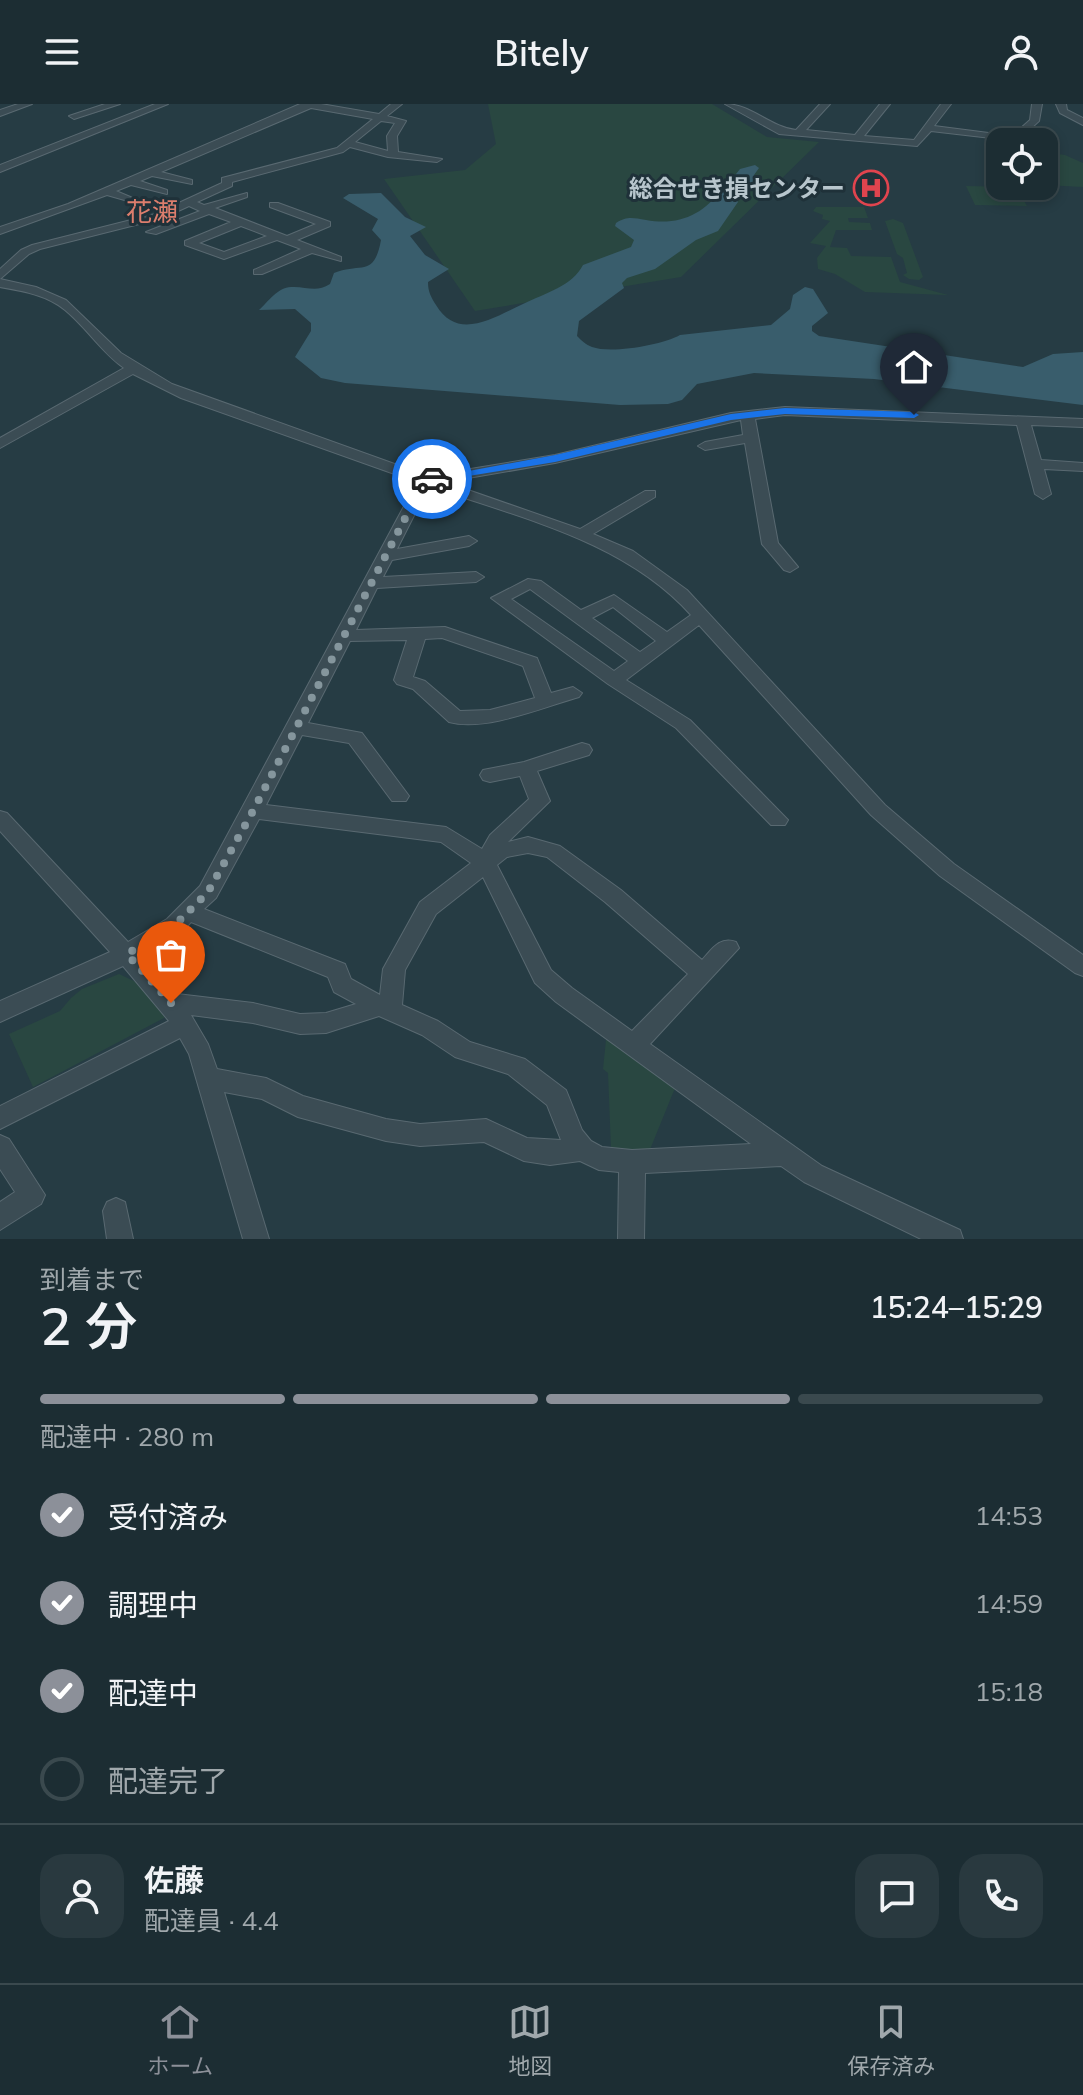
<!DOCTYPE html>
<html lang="ja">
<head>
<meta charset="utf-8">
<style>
	:root { --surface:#1c2d33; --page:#29393f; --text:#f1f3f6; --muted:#a0a8ac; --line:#3a494e; --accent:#8c9099 }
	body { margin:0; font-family:Mulish,"Noto Sans JP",sans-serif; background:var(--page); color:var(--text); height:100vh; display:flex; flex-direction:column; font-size:30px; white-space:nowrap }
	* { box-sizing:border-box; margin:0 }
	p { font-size:26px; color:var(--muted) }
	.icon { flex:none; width:44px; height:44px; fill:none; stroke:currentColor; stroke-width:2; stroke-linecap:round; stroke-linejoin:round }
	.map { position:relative; height:1135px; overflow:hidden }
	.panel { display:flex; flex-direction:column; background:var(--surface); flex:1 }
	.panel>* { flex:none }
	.controls { position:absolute; left:986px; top:24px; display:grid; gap:16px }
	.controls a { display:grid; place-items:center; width:72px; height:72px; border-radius:16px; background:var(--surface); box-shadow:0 4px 12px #0003,0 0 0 2px var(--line); font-size:40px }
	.pin { position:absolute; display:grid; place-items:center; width:68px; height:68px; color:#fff; margin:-82px -34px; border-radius:50% 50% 50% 0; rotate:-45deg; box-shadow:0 0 8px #0007 }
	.pin .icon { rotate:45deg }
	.courier { position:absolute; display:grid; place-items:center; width:80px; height:80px; margin:-40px; border:6px solid #1a73e8; border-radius:50%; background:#fff; color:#222; box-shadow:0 2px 10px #0007 }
	.headline em { font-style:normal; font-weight:600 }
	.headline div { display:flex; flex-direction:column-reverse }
	.headline { display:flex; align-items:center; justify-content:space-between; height:136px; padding:0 40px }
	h1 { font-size:52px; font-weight:600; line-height:60px }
	.bar { display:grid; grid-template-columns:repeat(4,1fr); gap:12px 8px; align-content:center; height:96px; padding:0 40px }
	.bar i { height:10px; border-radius:6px; background:var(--line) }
	.bar .active { background:var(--accent) }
	.bar p { grid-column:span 4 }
	.line { display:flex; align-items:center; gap:20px; padding:0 40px; border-top:2px solid var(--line) }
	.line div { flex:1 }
	.round { display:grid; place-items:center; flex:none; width:84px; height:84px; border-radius:24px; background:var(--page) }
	ol { padding:0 40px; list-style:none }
	li { display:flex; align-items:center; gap:24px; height:88px }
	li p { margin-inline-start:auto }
	li .icon { padding:8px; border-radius:50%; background:var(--accent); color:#fff; stroke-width:4 }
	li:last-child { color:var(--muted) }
	li i { width:44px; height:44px; border:4px solid var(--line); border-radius:50% }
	header { display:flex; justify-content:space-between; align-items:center; height:104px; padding:0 40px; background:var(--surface); font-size:36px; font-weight:600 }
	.tab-bar { display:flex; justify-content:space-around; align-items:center; height:112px; border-top:2px solid var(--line); background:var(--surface); font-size:22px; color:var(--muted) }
	.tab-bar a { display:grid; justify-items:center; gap:4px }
	.tab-bar .active { color:var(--accent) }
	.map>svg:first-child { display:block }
</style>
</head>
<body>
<header><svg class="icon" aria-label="menu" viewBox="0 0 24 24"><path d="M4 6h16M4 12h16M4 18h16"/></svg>Bitely<svg class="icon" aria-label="person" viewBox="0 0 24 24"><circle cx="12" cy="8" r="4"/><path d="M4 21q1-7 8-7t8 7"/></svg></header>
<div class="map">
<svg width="1083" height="1135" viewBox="0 0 1083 1135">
	<rect width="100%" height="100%" fill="#263c44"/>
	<path fill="#294741" d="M488,0H712L767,33L819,38L681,173L475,207L384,75L465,66L496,40Z
		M1044,48L1065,51L1083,59V83L1044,81Z
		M966,82L1016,83L1027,102L975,101Z
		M816,103H864L868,114H848L849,118L870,119L872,126H836L830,143L847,144L851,152L891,153L900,178L948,191L865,188L835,170L818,165L817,154L826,142L810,139L830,117L822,115L823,111L813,107Z
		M893,115L903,119L923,173L919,176L909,175L903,171L907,169L903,154L897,150L885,117Z
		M119,870L136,878L165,910L164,914L33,983L9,930L60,907L71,894L82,885Z
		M607,926L677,979L649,1048L611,1044L608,969L603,965Z"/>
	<path fill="#395d6c" d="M755,61L759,64L754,71L757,77L734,92L738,98L718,127L696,136L655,165L627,174L622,179L624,184L579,217L577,232C581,236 586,241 592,243C611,250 662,241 680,231L771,221L790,205L793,191L805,183L813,185L828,209L812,222V227L819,232L1023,263L1053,250L1083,248V301L874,275L754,269L697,280L682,296L668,300L620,301L345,279L321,274L295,253L311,227V219L295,205L259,206C268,198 278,183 291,183C306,182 316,189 330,180L334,169C362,158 374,174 381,136L372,126L378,115L343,94L349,90L381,89L405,113L426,123L410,132L425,151L449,165L428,178C428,188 431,193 436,201C458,238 494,213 523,200C546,189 572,182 583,161L631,143L634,136L615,122L616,119C628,112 632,114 646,116C678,122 703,111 722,85L712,77L732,75L740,65Z"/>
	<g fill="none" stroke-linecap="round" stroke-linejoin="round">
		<g stroke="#596971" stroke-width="2">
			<path id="minor" d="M18,0H32L0,12V6Z
				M105,0H120L74,15L69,12Z
				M155,0H168L0,68V61Z
				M300,0H321L379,10L391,0H402L387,12L406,17L397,32L398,48L442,55L437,58L388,53L350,43L343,48L232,78V82L197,98L204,101L247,89V93L215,104L287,132L316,120L270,103V99H278L330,118V122L297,136L341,153V157L312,149L262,170H254V166L301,145L277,136L224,155L185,141V137L231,118L209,110L156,130L146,128L200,107L189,102L163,114L40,145L29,150L0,175V165L21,146L32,141L155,110L222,79V74L337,44L373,15L311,4L161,68L192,76V80L152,72L140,77L167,86V90L131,81L116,87L135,95V99L107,91L0,130V123L68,100ZM381,17L395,19L387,32L388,47L355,38ZM241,122L267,132L224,148L199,139Z
				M725,0C751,0 770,23 796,26L820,0H830L806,26L855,31L880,0H890L864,32L914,36L941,0H951L934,22L1012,32L1030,16L1032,0H1042L1039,17L1017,37L931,27L917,42L779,30Z
				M1056,0H1066L1067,6L1083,14V21L1060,9Z
				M0,175L36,183L66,196L121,249L172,280L428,372L555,351L731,309L785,303L1083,315V323L1031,321L1041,356L1083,359V367L1044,365L1051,390L1043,395L1035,390L1017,321L785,311L755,315L778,439L798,463L790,468L784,466L762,440L745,339L705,346L698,342L705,338L743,331L741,316L555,359L445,378L580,425L645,387H655V393L593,430L633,447L687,486L885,701L954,760L1083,851V872L1075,869L940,772L871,711L699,521L626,576L690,616L788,716L785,721H771L676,624L608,580L491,494L528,475L541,477L581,506L614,491L667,528L691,511C625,437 520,414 429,382L397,445L469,432L477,437L469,442L392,456L383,473L476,468L484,473L476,478L377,484L356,526L445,523L537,554L551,589L573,583L582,589L579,593C544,603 485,628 449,618L413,585L397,580L394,576L407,536L350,537L308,619L362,629L409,692L406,697H392L349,639L302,631L266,701L446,723L482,745L490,731L529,695L520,672L490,678L483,676L480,671L483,666L524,658L582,639L589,641L592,646L589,651L537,667L550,697L508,738L528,733L560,742L621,786L702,856C712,845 720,832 736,838L739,844L650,940L822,1062L960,1126L963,1135H921L804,1078L781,1062L645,1069L644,1135H618L619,1068L599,1066L580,1057L550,1061L524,1057L484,1038L420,1042L386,1037L298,1013L262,995L224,988L269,1135H243L189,950L180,934L0,1025V1002L169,917L123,862L0,918V897L110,848L0,727V707L7,709L128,838L167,815L200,782L417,378L181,294L133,270L0,344V334L124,264C101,248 87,224 65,206C47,191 23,187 0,183ZM530,485L628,557L614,567L511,495ZM613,503L656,537L640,548L592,514ZM442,534L523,562L535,594L490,606L460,607L425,577L413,573L425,535ZM259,715L441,738L471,759L420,798L383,865L380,891L351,875L345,860L204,805L216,794ZM528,749L547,753L605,798L688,870L632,927L572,884L551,866L497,761L507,753ZM483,773L535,879L556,898L751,1040L632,1046L602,1043L591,1037L582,1026L566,986L525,955L470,938L438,917L402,901L405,866L436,810ZM191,818L328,873L334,888L356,900L326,909L300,910L253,899L177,890L142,852L183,827ZM191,911L253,919L300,930L326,929L379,912L422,931L455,953L508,970L547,1001L561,1036L527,1034L486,1015L420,1020L386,1015L303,992L266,974L217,965L208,940Z
				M0,1031L9,1035L45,1091L41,1100L0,1126V1098L15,1088L0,1065Z
				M116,1094L125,1098L133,1135H107L103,1107L107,1098Z"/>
		</g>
		<use href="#minor" fill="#3b4c54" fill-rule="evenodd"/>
	</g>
	<path fill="#1a73e8" d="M785,304L914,308L919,311L914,314L785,310L731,316L555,358L432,378L426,375L555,351L731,310Z"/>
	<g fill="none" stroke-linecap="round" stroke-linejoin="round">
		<path stroke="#85969d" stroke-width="8" stroke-dasharray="0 14.4" d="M171,899L127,850L175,821L208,788L253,707L425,376L432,375"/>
	</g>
	<defs>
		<g id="hospital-ring" transform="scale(1.8)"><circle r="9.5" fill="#1f3139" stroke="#e0444e" stroke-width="1.5"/><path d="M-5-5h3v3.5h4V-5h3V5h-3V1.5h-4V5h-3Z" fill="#e0444e"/></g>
	</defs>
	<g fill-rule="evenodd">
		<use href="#hospital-ring" x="871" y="84"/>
	</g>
	<g text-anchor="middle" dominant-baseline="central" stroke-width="6" stroke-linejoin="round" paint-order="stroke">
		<g font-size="24" font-weight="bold" fill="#b8c6cd" stroke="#1f3139" text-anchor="end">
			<text x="845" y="84">総合せき損センター</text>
		</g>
		<g font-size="26" fill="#dd7e6d" stroke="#1f3139">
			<text x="152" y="107">花瀬</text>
		</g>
	</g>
</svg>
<div class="controls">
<a><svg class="icon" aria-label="locate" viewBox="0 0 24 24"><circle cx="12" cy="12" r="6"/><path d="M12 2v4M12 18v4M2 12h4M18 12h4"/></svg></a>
</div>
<div class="pin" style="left:171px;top:899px;background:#ea580c"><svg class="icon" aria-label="bag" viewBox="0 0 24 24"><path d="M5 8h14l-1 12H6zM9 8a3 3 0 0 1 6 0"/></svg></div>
<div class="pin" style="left:914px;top:311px;background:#1f2937"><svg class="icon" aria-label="home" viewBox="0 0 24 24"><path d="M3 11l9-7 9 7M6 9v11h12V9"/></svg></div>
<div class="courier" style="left:432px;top:375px"><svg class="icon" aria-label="car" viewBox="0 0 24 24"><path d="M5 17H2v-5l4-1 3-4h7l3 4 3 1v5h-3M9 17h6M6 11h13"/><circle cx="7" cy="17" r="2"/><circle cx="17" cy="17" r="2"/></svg></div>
</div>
<section class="panel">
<div class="headline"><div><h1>2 分</h1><p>到着まで</p></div><em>15:24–15:29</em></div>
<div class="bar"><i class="active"></i><i class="active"></i><i class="active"></i><i></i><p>配達中 · 280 m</p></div>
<ol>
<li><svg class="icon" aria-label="check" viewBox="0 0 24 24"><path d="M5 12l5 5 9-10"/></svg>受付済み<p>14:53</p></li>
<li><svg class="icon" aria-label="check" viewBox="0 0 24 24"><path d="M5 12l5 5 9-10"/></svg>調理中<p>14:59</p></li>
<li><svg class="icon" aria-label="check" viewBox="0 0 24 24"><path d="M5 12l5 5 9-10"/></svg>配達中<p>15:18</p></li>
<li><i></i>配達完了</li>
</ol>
<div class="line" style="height:144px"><a class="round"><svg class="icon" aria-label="person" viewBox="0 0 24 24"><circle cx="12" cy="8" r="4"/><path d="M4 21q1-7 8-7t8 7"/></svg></a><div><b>佐藤</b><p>配達員 · 4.4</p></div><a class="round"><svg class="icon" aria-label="chat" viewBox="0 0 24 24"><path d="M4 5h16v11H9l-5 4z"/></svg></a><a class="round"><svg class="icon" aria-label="phone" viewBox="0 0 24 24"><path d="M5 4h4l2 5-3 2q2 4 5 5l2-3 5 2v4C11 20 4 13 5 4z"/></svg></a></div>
</section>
<nav class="tab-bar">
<a class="active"><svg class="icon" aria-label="home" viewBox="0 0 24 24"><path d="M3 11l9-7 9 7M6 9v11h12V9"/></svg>ホーム</a>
<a><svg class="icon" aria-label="map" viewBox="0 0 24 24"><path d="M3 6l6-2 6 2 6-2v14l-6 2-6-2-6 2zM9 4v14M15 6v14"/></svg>地図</a>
<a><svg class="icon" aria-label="saved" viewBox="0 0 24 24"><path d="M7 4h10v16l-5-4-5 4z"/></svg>保存済み</a>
</nav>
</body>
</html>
